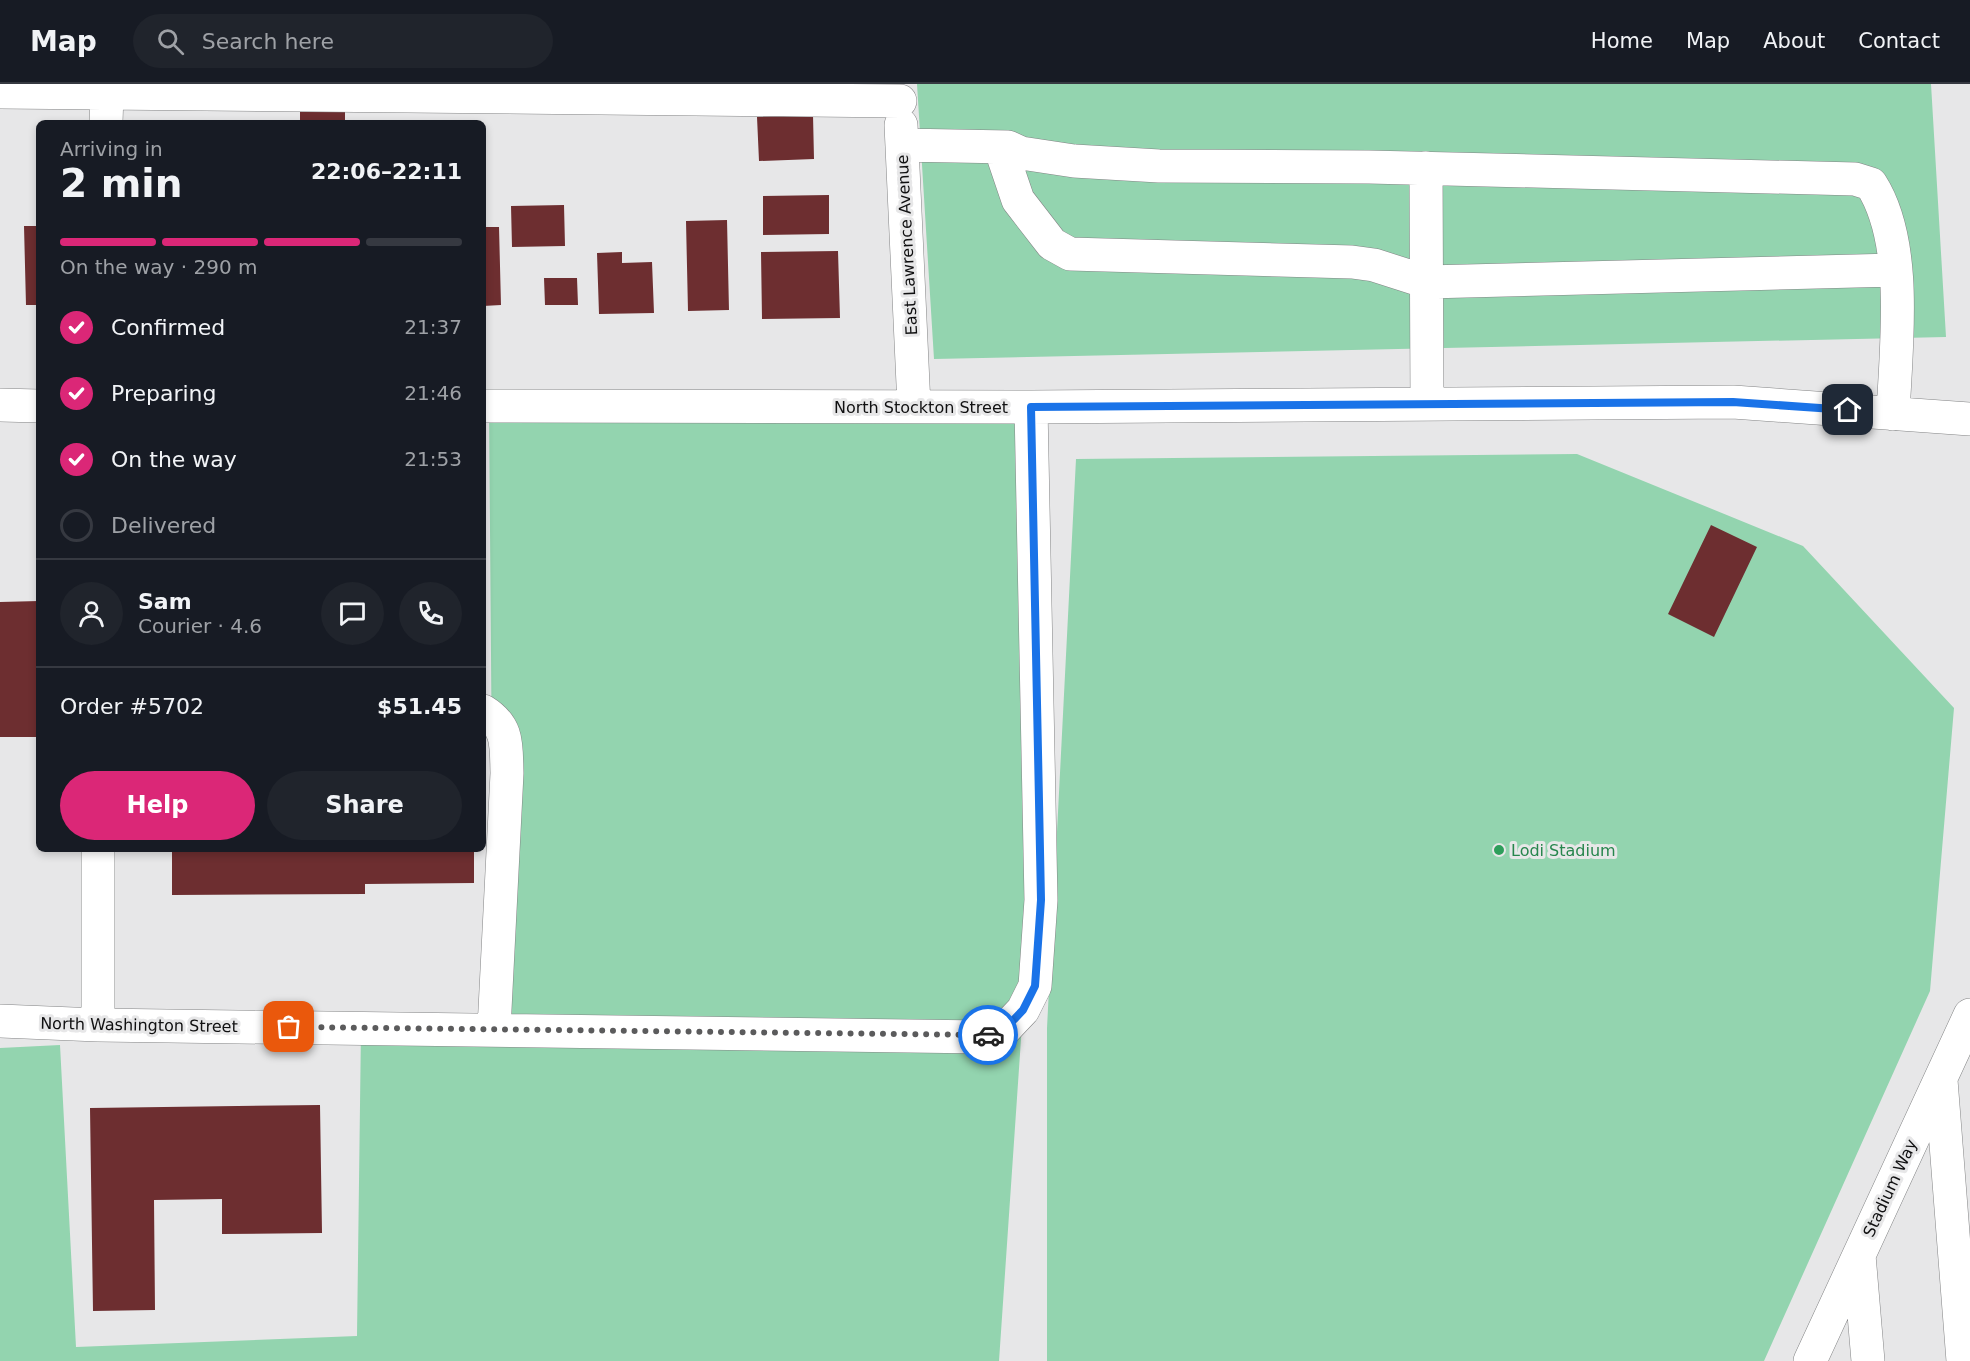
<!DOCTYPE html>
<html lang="en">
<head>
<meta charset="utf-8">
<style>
	:root { --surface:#171b24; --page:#20242c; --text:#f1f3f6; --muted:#9ea1a6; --line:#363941; --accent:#db2777 }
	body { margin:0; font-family:"DejaVu Sans",sans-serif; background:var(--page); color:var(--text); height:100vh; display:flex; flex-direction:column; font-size:22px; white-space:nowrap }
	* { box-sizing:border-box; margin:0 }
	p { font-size:20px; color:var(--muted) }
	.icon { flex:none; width:33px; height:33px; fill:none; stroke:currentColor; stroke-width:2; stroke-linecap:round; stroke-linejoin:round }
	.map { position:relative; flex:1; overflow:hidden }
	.panel { position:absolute; left:36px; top:36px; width:450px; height:732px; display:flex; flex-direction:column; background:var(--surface); border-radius:9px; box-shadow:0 3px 9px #0003 }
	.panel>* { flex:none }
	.pin { position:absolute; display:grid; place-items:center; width:51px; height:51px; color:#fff; margin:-26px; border-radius:12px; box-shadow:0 3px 9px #0006 }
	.courier { position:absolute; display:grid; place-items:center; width:60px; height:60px; margin:-30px; border:4px solid #1a73e8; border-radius:50%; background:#fff; color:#222; box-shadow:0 2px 8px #0007 }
	.overview em { font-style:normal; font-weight:600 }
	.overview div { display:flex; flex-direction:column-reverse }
	.overview { display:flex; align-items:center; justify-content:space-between; height:102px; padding:0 24px }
	h1 { font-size:39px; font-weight:600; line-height:45px }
	.bar { display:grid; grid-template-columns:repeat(4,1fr); gap:9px 6px; align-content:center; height:72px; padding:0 24px }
	.bar i { height:8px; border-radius:4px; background:var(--line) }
	.bar .on { background:var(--accent) }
	.bar p { grid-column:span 4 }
	.line { display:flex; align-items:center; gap:15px; padding:0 24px; border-top:2px solid var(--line) }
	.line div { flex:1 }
	.round { display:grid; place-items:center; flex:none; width:63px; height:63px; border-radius:32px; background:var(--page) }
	ol { padding:0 24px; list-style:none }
	li { display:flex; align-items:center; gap:18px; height:66px }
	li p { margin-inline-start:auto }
	li .icon { padding:6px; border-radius:50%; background:var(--accent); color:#fff; stroke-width:4 }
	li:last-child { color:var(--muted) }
	li i { width:33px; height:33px; border:3px solid var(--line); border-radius:50% }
	.action { display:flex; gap:12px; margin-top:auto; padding:12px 24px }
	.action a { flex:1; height:69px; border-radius:36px; background:var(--accent); color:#fff; font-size:24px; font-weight:600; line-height:69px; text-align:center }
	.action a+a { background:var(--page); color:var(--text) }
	header { display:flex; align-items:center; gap:36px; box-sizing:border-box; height:84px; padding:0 30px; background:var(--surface); border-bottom:2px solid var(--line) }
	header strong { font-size:28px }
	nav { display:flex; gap:33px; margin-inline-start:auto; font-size:21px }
	.search { width:420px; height:54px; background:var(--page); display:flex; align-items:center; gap:15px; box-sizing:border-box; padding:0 21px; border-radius:33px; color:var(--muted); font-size:22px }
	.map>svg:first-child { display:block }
</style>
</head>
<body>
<header>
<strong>Map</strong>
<div class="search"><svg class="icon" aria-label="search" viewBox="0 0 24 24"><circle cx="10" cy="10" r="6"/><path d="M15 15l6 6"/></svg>Search here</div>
<nav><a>Home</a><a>Map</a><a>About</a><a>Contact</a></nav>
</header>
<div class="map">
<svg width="1970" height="1277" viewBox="0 0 1970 1277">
	<rect width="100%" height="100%" fill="#e7e7e8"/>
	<path fill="#93d4af" d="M917,0H1931L1946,253L934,275Z
		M489,322L1031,323L1023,926L999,1277H0V964L60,961L76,1263L357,1252L361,944L494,940Z
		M1577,370L1803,462L1954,624L1930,907L1764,1277H1047V944L1076,375Z"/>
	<path fill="#6d2e30" d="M300,25H345V39H300Z
		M813,31L814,75L759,77L757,33Z
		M829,111V150L763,151V112Z
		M564,121L565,162L512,163L511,122Z
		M727,136L729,226L688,227L686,137Z
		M24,142H39V221H26Z
		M483,143H499L501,221L483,222Z
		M838,167L840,234L762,235L761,168Z
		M622,168V179L652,178L654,229L599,230L597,169Z
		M544,194H577L578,221H545Z
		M1711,441L1757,463L1714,553L1668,530Z
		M39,517V653H0V518Z
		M172,765H474V799L365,800V810L172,811Z
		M320,1021L322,1149L222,1150V1115L154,1116L155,1226L93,1227L90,1024Z"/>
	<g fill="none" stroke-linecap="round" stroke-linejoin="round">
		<g stroke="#838485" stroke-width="34">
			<path id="minor" d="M0,8L900,17
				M106,39L107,9
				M901,41L914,322
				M902,61L1008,63L1021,69L1074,77L1159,82L1369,83L1855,95L1871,100C1909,159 1896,262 1893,330
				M1000,63L1018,116L1052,160L1070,170L1352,178L1374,181L1427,198L1895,186
				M1426,84L1427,320
				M0,321L39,322
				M483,322L1031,323L1733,318L1970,335
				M483,627C509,643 506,661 507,689L494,945
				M98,765V941
				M0,937L98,941L983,953L1005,945L1023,926L1035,902L1041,816L1031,323
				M1941,996L1963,1277
				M1859,1171L1868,1277
				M1810,1277L1970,931"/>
		</g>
		<use href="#minor" stroke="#fff" stroke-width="33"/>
	</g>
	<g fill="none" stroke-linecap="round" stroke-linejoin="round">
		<path stroke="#5b5b5c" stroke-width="6" stroke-dasharray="0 10.8" d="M289,943L988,951"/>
		<path stroke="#1a73e8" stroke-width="8" d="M988,951L1005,945L1023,926L1035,902L1041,816L1031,323L1733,318L1848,326"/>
	</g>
	<circle fill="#2e9e5b" stroke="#e7e7e8" stroke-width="2" cx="1499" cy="766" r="6"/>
	<g text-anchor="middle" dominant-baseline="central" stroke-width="6" stroke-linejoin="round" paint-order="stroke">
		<g font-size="16" fill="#101011" stroke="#e7e7e8">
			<text transform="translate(907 161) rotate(-93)">East Lawrence Avenue</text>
			<text x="921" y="323">North Stockton Street</text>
			<text transform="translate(139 941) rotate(1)">North Washington Street</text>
			<text transform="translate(1890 1104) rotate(-65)">Stadium Way</text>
		</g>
		<g font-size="16" fill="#27864d" stroke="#e7e7e8" text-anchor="start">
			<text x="1511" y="766">Lodi Stadium</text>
		</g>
	</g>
</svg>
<div class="pin" style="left:289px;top:943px;background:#ea580c"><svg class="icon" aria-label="bag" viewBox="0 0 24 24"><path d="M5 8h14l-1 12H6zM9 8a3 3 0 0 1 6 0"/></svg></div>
<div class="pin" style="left:1848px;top:326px;background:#1f2937"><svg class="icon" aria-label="home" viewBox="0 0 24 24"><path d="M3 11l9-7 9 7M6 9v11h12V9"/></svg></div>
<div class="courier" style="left:988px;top:951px"><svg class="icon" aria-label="car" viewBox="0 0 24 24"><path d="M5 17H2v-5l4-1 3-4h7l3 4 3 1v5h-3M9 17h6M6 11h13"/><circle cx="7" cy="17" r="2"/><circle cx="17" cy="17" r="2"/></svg></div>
<section class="panel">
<div class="overview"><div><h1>2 min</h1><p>Arriving in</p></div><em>22:06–22:11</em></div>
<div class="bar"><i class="on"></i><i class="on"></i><i class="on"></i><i></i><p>On the way · 290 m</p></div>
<ol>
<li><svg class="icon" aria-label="check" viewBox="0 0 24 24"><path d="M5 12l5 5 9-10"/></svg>Confirmed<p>21:37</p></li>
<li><svg class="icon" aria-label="check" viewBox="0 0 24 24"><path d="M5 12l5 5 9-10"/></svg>Preparing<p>21:46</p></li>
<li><svg class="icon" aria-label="check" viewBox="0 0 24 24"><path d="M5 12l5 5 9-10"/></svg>On the way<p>21:53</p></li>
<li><i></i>Delivered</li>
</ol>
<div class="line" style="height:108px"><a class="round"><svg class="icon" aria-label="person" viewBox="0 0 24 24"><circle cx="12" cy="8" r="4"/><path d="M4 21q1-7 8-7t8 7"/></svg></a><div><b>Sam</b><p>Courier · 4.6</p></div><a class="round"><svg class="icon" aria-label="chat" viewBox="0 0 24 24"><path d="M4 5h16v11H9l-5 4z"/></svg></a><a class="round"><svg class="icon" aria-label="phone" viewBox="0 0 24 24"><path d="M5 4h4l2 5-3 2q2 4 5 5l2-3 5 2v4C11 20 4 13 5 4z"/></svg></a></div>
<div class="line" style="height:78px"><div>Order #5702</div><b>$51.45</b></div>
<div class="action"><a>Help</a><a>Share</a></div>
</section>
</div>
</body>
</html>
